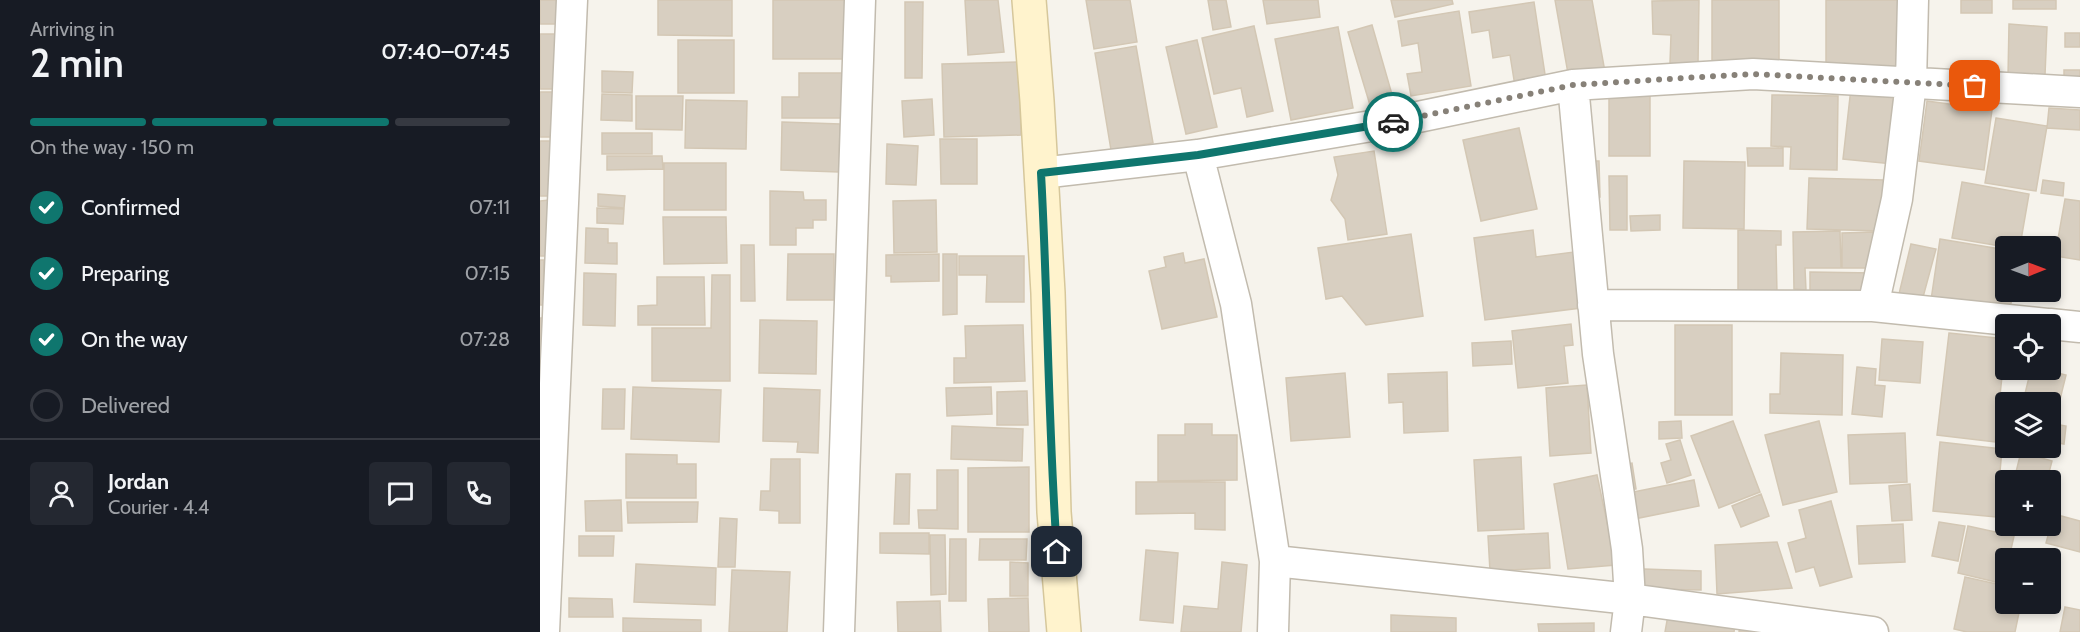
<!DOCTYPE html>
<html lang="en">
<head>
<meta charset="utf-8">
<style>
	:root { --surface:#171b24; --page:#242831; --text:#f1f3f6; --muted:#9ea1a6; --line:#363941; --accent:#0f766e }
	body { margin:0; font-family:Cabin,sans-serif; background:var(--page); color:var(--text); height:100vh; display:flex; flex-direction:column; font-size:22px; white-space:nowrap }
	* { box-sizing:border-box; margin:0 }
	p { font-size:20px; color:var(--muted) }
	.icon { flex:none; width:33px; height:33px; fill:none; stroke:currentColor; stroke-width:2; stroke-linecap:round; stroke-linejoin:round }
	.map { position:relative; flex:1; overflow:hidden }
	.panel { display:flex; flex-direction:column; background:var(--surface); width:540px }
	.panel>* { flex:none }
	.needle { width:39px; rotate:89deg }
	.tools { position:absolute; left:1455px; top:236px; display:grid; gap:12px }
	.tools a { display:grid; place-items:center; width:66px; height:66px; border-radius:6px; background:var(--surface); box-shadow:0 3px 9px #0003; font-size:30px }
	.pin { position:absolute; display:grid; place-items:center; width:51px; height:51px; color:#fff; margin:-26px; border-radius:12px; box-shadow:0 3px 9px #0006 }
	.courier { position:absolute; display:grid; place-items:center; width:60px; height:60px; margin:-30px; border:4px solid #0f766e; border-radius:50%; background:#fff; color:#222; box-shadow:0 2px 8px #0007 }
	.summary em { font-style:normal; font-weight:600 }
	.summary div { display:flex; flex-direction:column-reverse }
	.summary { display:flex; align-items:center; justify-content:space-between; height:102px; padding:0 30px }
	h1 { font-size:39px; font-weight:600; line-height:45px }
	.bar { display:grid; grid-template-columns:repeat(4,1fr); gap:9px 6px; align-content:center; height:72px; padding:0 30px }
	.bar i { height:8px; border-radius:4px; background:var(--line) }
	.bar .current { background:var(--accent) }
	.bar p { grid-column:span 4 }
	.line { display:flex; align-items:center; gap:15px; padding:0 30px; border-top:2px solid var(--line) }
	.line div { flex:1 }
	.round { display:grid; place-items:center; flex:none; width:63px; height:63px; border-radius:6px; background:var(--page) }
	ol { padding:0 30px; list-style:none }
	li { display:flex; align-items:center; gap:18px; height:66px }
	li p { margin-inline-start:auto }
	li .icon { padding:6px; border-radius:50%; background:var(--accent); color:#fff; stroke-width:4 }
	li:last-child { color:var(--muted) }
	li i { width:33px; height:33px; border:3px solid var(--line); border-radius:50% }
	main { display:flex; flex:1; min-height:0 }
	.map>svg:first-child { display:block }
</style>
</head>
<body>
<main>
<section class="panel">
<div class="summary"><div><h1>2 min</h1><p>Arriving in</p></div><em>07:40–07:45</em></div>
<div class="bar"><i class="current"></i><i class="current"></i><i class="current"></i><i></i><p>On the way · 150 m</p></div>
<ol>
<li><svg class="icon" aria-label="check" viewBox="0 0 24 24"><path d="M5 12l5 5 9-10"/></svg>Confirmed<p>07:11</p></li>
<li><svg class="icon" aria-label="check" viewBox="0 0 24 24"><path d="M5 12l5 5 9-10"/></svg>Preparing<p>07:15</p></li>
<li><svg class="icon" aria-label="check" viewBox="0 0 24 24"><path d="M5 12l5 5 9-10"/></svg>On the way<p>07:28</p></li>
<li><i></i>Delivered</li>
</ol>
<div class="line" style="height:108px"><a class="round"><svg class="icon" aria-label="person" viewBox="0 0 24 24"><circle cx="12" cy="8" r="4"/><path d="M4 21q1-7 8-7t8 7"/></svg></a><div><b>Jordan</b><p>Courier · 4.4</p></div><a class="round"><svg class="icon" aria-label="chat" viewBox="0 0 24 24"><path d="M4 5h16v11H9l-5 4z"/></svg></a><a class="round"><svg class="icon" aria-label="phone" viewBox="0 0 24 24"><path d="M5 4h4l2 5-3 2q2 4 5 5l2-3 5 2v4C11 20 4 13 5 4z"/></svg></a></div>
</section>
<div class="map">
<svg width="1540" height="632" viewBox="0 0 1540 632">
	<rect width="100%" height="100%" fill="#f6f3ec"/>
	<path fill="#d8cfc1" stroke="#d3c7b4" stroke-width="1.5" d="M0,0H22V24H0Z
		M118,0H192V36L118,35Z
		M233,0H308L309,59H233Z
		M425,0H458L464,52L428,55Z
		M546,0H590L597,42L554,49Z
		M668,0H686L691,27L673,30Z
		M723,0H778L780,17L727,24Z
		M851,0H912L913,4L855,17Z
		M1015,0H1052L1065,72L1029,79Z
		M1159,0L1158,64L1130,63L1131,35L1113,34L1112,1Z
		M1172,0H1239V65H1172Z
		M1286,0H1358V71H1286Z
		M1421,0H1452V13H1421Z
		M1473,0H1516V9H1473Z
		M365,2H383L382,78H365Z
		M994,2L1006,81L975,86L970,55L953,58L949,30L932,33L929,12Z
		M919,11L931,86L871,96L867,74L882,72L878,43L862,46L858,21Z
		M1469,24L1507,27L1505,75L1468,76Z
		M832,25L853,98L830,105L808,32Z
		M714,26L733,111L707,117L701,88L674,94L662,38Z
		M798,27L813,108L751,120L735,39Z
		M1525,33H1540V47H1525Z
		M0,34H18V89H0Z
		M138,40H194V93H138Z
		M657,40L677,127L646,134L626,47Z
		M596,46L613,143L571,150L555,53Z
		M479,62L481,135L404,137L402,64Z
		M1524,70H1540V83H1524Z
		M62,71L93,72L92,93L62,92Z
		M259,73H304V118H242V97H259Z
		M1311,88L1360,93L1353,164L1303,159Z
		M1069,89L1110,90V156H1069Z
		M0,92H16V137H0Z
		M62,94L92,95V121L61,120Z
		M1232,95L1298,96L1297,170L1250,169L1251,147L1231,146Z
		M96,96H143L142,130L96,129Z
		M392,99L394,135L364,137L362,101Z
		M146,100L207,101L206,149L145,148Z
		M1387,101L1452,110L1444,170L1379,161Z
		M1509,108L1540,110V130L1507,128Z
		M1456,118L1507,126L1496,191L1445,183Z
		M242,122L300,124L299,172L241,170Z
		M979,128L997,209L941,221L923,140Z
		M62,133H112V154H62Z
		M400,139H437V184H401Z
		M0,141H12V196H0Z
		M347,144L378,146L376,185L346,184Z
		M1207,148H1243V166H1208Z
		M834,151L847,234L808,240L805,219L791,200L798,175L794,157Z
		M67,156H122L123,169L67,170Z
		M1046,161H1059L1060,197H1047Z
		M1144,161L1205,162L1204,229L1143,228Z
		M124,163H186V210H124Z
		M1069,176H1087V230H1070Z
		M1269,178L1344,180L1343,231L1267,229Z
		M1503,180L1524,183L1523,196L1501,193Z
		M1422,182L1489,194L1480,246L1466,247L1412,238Z
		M230,191L263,192L264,200H286V220H273V228H256V245H230Z
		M58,194L85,196L84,208L58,206Z
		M1525,199L1540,201V260L1515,256Z
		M9,200V256H0V201Z
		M396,200L397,252L354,253L353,201Z
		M57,208L84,209L83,224L57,223Z
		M1120,215V230L1091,231L1090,216Z
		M123,217H186L187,263L124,264Z
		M46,228L68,229V243H77V264L45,263Z
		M993,230L996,257L1034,252L1041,308L945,320L934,238Z
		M1198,230L1241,231V245H1236L1237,294H1198Z
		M1300,231L1301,268H1265L1266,290L1254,289L1253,232Z
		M1335,232V268H1302V233Z
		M871,234L883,316L826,325L802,296L786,299L778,248Z
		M1400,239L1466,250V291H1474L1470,307L1391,300Z
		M1371,244L1396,249L1382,301L1358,298Z
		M201,245H214L215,301H201Z
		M643,253L645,263L664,259L677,317L622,329L609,271L626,267L624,257Z
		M248,254H294V300H247Z
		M399,254V281L351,282V276H346V255Z
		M403,254H417V314L403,315Z
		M419,256H484V302H446L447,275H419Z
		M0,260H4L3,305H0Z
		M1270,272L1334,273L1333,293H1270Z
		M44,273L76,274L75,326L43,325Z
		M172,275H190V381H112V328H171Z
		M117,277H164L165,325H98V306L117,305Z
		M0,318H5V370H0Z
		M220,320L277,321L276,374L219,373Z
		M1031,324L1033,345L1024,346L1028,383L978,388L972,331Z
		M483,325L485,381L414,383V358H426L425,326Z
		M1135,325H1192V415H1135Z
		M1409,333L1466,339L1455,442L1397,435Z
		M1342,339L1383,342L1380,383L1339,380Z
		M971,341L972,364L933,366L932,343Z
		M1241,353L1303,355L1302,415L1230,413V394H1240Z
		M1317,367L1336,369L1335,385L1345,386L1342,417L1312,414Z
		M1491,369H1501L1526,375L1510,440V402H1483Z
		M907,372L908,431L864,433L863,402L849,403L848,374Z
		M805,373L810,437L751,441L746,378Z
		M1047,385L1051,453L1010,456L1006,388Z
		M93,387L181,390L179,442L91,439Z
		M451,387L452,414L407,416L406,388Z
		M224,388L280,390L278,453L257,452L258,442L223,441Z
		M63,389H85L84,429H62Z
		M487,391L488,425H457V392Z
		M1141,421L1142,438L1119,439V422Z
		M1193,421L1220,492L1179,508L1151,436Z
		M1279,421L1297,492L1243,505L1225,435Z
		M645,424H672V435H697V480L618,481V435H645Z
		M1515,424L1526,426L1524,444L1513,442Z
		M412,426L483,429L482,461L411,459Z
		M1365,433L1367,482L1310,484L1308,435Z
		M1140,440L1151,475L1127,483L1121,463L1131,460L1126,444Z
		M1400,442L1462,449L1456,517L1393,511Z
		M1472,447H1509L1507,455Z
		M1481,452L1512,461L1507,480H1474Z
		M86,454L137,455V464H156V498H86Z
		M981,457L984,529L938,531L934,460Z
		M231,459H260V523H239V511L220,510L221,491H230Z
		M1092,463L1096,489L1085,491L1080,465Z
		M489,467V532H428V468Z
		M397,470H418V529L379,528L378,510H397Z
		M356,474H370L369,524H354Z
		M1057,475L1076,565L1028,569L1014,484Z
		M1154,480L1159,506L1094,519L1088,493Z
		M596,482H685V530L655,529V513L596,514Z
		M1370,484L1372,520L1352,521L1349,486Z
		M1221,494L1229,516L1201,527L1192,506Z
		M81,500L82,531H46L45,501Z
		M1291,501L1312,577L1280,586L1274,567L1256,572L1248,543L1266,538L1259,510Z
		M87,502H158L157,522L88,523Z
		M1514,514L1540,521V552L1506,543Z
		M180,518L197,519L195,567H178Z
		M1399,522L1425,526L1418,561L1392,556Z
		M1363,524L1365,562L1319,564L1317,526Z
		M1428,526L1474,536L1469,558H1466L1464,584L1418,573Z
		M340,533H389V554L340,553Z
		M1008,533L1010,568L950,571L948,536Z
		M390,535H405L406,594L391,595Z
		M39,536H74L73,556H39Z
		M410,539H426V601H409Z
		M440,539H487L486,560H439Z
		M1237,542L1252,588L1177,594L1175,545Z
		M606,550L638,553L633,623L600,620Z
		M470,562L488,563V596H470Z
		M682,562L707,565L701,632H641L644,606L678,609Z
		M96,564L176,568L175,605L94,602Z
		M1104,569L1161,571V590L1103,589Z
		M192,570L250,572L247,632H189Z
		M1425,577L1466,586V603H1481L1475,632H1427L1414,629Z
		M29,598L72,599L73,617H29Z
		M488,598L489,632H449L448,599Z
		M400,601L401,632H358L357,602Z
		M1525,607L1540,610V632H1520Z
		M851,615L916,618V632H851Z
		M1128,615L1195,625L1194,632H1125Z
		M83,618L161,620V632H83Z
		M1054,623V632H999L998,624Z
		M1200,625L1226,632H1199Z"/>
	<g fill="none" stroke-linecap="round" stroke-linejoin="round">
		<g stroke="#c2bbae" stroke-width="33">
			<path id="street" d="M1033,85L1058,354L1087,549L1090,599L1086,632
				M658,155L696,304L735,561L733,632
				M501,173L658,155L849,123L1033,85L1213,74L1540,92
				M1053,305L1333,306L1507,324
				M1333,306L1357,199L1371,83L1373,0
				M1510,324L1540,327
				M735,561L1090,599L1333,632
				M4,632L32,0
				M299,632L320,0"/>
		</g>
		<g stroke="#d6c79b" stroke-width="36">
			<path id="secondary" d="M489,0L497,101L508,293L514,512L524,632"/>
		</g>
		<use href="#street" stroke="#fff" stroke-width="30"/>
		<use href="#secondary" stroke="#fff3cd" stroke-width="33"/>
	</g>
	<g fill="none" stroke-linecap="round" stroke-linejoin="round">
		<path stroke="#878178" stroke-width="6" stroke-dasharray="0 10.8" d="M853,122L1033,85L1145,78L1213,74L1435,86"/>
		<path stroke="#0f766e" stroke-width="8" d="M517,552C508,426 508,299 501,173L658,155L853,122"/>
	</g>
</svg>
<div class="tools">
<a><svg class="needle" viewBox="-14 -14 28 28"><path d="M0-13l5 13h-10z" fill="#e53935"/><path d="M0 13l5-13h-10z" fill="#9ea1a6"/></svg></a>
<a><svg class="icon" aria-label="locate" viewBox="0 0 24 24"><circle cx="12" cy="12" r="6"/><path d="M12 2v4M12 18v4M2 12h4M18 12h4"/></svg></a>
<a><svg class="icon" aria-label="layers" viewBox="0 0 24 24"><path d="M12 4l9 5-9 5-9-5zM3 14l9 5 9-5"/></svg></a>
<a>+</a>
<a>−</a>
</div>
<div class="pin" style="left:1435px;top:86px;background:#ea580c"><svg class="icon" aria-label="bag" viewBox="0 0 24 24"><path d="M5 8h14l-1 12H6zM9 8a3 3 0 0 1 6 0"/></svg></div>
<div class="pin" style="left:517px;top:552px;background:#1f2937"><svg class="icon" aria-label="home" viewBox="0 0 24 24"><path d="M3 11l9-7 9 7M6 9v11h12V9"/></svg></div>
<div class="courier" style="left:853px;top:122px"><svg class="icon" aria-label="car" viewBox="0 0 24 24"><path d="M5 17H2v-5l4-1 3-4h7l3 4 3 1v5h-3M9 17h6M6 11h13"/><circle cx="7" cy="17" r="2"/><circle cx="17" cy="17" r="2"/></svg></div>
</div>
</main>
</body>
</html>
